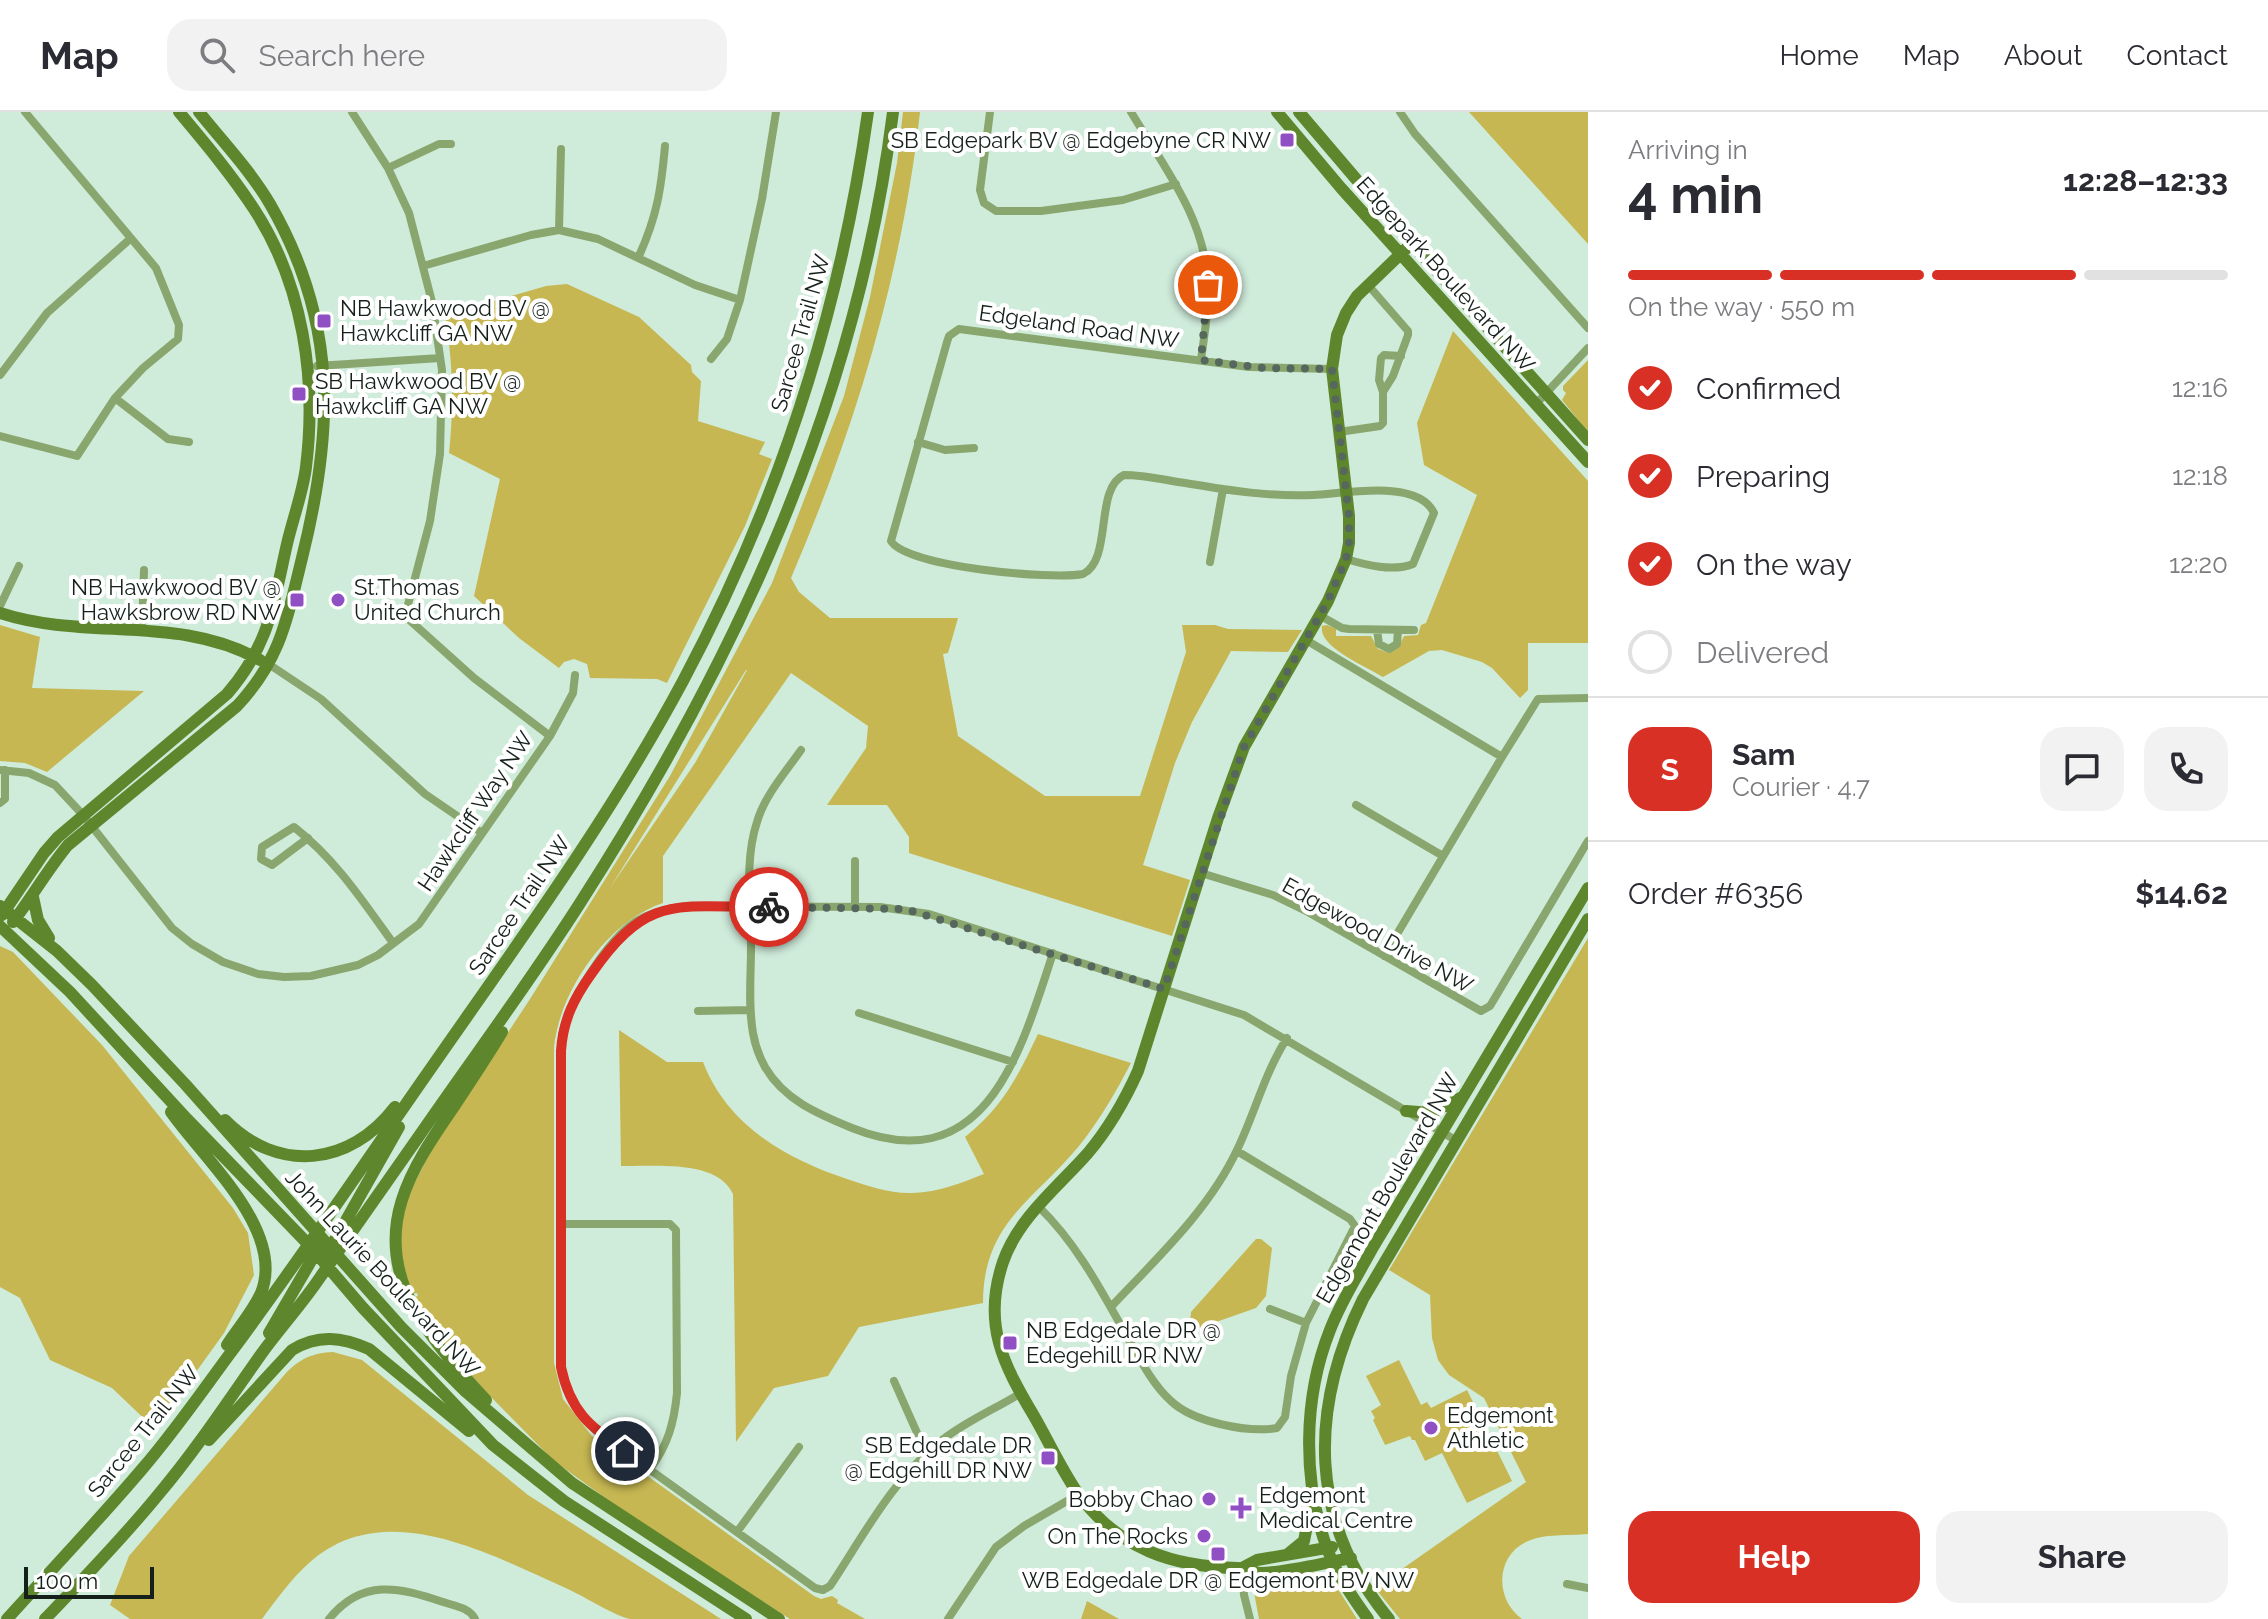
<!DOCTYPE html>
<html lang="en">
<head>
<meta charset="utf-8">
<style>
	:root { --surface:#fff; --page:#f2f2f3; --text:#2b2b33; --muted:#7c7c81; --line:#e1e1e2; --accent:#d93025 }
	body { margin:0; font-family:Raleway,sans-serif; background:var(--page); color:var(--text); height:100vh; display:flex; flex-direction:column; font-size:30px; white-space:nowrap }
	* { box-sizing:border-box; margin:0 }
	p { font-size:26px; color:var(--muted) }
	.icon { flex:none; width:44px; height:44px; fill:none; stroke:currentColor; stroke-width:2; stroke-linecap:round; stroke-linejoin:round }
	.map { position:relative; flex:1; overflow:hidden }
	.drawer { display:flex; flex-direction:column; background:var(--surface); width:680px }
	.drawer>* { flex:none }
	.scale { position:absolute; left:24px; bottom:20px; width:130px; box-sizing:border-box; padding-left:8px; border:4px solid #15201a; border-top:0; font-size:22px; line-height:28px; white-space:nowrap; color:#15201a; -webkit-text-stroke:6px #fff; paint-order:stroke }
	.pin { position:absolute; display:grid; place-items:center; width:68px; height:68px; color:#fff; margin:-34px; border:4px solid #fff; border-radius:50%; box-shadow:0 2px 8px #0007 }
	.courier { position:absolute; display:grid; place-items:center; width:80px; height:80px; margin:-40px; border:6px solid #d93025; border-radius:50%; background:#fff; color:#222; box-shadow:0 2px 10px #0007 }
	.summary em { font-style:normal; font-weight:700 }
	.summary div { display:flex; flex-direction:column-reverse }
	.summary { display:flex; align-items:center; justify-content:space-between; height:136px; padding:0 40px }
	h1 { font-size:52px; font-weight:700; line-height:60px }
	.bar { display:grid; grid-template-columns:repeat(4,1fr); gap:12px 8px; align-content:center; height:96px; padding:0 40px }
	.bar i { height:10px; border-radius:6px; background:var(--line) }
	.bar .active { background:var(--accent) }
	.bar p { grid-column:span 4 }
	.line { display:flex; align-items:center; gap:20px; padding:0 40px; border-top:2px solid var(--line) }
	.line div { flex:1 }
	.round { display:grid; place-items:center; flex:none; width:84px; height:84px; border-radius:24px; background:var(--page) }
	ol { padding:0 40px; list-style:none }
	li { display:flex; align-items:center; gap:24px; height:88px }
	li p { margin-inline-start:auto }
	li .icon { padding:8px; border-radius:50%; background:var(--accent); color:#fff; stroke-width:4 }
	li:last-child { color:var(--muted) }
	li i { width:44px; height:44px; border:4px solid var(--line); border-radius:50% }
	.cta { display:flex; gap:16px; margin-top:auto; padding:16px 40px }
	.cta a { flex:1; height:92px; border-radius:24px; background:var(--accent); color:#fff; font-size:32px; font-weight:700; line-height:92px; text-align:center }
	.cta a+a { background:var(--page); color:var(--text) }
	header { display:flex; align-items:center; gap:48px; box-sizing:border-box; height:112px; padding:0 40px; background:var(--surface); border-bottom:2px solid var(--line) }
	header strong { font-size:38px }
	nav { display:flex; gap:44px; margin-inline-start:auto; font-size:28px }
	.search { width:560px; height:72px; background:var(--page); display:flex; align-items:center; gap:20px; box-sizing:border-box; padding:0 28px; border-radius:24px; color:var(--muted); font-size:30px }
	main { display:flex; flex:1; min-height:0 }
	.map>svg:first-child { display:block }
</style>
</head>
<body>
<header>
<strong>Map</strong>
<div class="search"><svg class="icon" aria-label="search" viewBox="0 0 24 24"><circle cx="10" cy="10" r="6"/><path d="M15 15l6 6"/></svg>Search here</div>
<nav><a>Home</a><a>Map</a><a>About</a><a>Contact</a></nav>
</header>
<main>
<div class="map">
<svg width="1588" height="1507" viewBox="0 0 1588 1507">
	<rect width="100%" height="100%" fill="#cfebda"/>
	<path fill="#c6b752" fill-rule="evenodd" d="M903,0H920C902,162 855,317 791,466L799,480L830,506H958L948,541L943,542L958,624L1045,684H1140L1186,540L1182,513H1215L1228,517L1302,518L1288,540L1231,539L1192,610L1175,651L1143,753L1190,768L1172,824L909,741V725L887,693H827L866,636L868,614L791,561L663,744V791C607,810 560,878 554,935V1251L563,1287L592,1324L814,1484L821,1487L832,1484L838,1488L837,1491L865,1507H790L643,1413L554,1349L489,1283L438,1225L414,1185L418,1184L417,1181L412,1182L401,1144L400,1121L407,1086L434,1033L530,887L670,664L772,471L844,284L870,185L897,51ZM747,558L695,651L610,776L746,558Z
		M1469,0H1588V132Z
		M567,172L639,205L691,253L692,260L701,269L698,309L765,330L759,342L772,347L745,414L667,571L657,567L590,566L587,552L574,547L564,550L559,556L519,526L474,484L500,367L449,341C454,294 453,250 445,203L546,174Z
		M1453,219L1588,369V531H1528V578L1520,586L1492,556L1482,550L1442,538L1429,539L1383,565C1365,554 1318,535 1322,514L1327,513L1336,517V524H1371L1378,537L1389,541L1398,536L1404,524L1418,523L1421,513L1426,511L1477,383L1424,353L1417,311Z
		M1588,248V320L1562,288L1566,281L1563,278V274Z
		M0,513L40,525L32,576L144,579L47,660L25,651L0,649Z
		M1588,826V1422C1569,1424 1544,1421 1526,1430C1495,1445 1495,1488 1522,1507H1400L1375,1476L1526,1370L1484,1286L1449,1263L1438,1248L1432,1226L1430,1183L1389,1158Z
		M0,834L13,840L102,933L233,1096L248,1121L254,1163L224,1221L155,1317L112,1276L50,1248L20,1186L0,1175Z
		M619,918L667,950H703C727,1013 786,1047 847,1067C868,1074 890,1082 913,1081C939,1080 961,1071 984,1062L965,1025C1003,995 1018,964 1038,922L1131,951C1116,980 1099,1009 1079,1034C1034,1089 983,1110 983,1191L859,1215L828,1264L774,1276L736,1330L733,1082C717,1047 654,1055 621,1054Z
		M1256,1127H1261L1272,1136L1266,1184L1256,1196L1196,1217L1190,1210L1191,1200Z
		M333,1240L362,1248L528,1383L721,1507C696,1507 653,1507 630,1507C615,1504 585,1485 570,1478C492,1444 386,1382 309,1451C291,1467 276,1488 262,1507H130L110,1493L129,1444L286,1261C301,1246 313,1241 333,1240Z
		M1399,1248L1421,1293L1427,1290L1431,1296L1467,1278L1512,1369L1467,1391L1442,1341L1425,1349L1415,1328H1412L1410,1324L1385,1333L1373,1308L1375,1306L1371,1299L1381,1293L1366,1264Z
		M1318,1460L1331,1466L1357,1507H1259L1253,1475L1259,1468Z
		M1087,1489L1119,1507H1081Z"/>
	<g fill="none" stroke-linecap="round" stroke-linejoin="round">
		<path stroke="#89a66e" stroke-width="8" d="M352,0L388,56L409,101L432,190L442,258L440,342L430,409L405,504L474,566L550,624
			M990,0L980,78L984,91L996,99H1041L1123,88L1176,72
			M1131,0C1164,55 1206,107 1208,174C1209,199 1204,224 1201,248
			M1400,0L1415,22L1588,216
			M388,56L439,32H451
			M559,118L561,37
			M639,144C657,104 661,78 665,34
			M423,154L531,123L559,118L598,127L695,173L740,188
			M711,247L727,227L740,188L762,87L776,0
			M317,254L440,246
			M1332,257L1249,255L959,217L949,224L947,230L891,429C907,455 1051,468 1083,462C1113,448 1094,376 1124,363C1144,363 1165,368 1185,371C1228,378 1269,385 1313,383C1343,382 1418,366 1434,401L1413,452C1393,460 1366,453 1346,447
			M0,263L47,201L130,127
			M1383,280L1379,268L1381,246L1384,243L1401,244
			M115,286L168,327L189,330
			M1536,292L1588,236
			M1339,320L1380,314L1383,311V280L1393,264L1408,223V219L1368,173
			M0,324L77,344L115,286L143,256L178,227L179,213L156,156L25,0
			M918,330L945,338L974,336
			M1210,450L1223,377
			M0,494L19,454
			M1319,503L1342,516L1349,517L1414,518
			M142,517L144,458
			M1377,518L1379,532L1389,537L1397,532L1398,518
			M1306,528L1502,645L1384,844
			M270,553L321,587L425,682L482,721
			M801,638C785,661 765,683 757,710C744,749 751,795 751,836C751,864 748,893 753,921C755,933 759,944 765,955C784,988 818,1002 852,1016C986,1070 1021,939 1053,841
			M1502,645L1538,587L1588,586
			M0,658L29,661L55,673L83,703L172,816L192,832L223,850L258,862L284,865L311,864L358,853L378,843L419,812L550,624L573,581L575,563
			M0,691L5,687V658
			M1356,693L1443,744
			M308,726L272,753L261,747L262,735L294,715C336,748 362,788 393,831
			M855,749V795
			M1201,761L1273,783L1308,800L1481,899L1490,894L1496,884L1588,729
			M698,899L750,898
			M859,901L1013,950
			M1039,1095C1078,1133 1102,1180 1129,1228C1141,1249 1153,1273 1171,1289C1193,1310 1247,1321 1277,1316L1285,1305L1291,1264L1306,1211L1355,1114L1350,1107L1237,1039
			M560,1112H670L676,1118L677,1281C674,1311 668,1333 650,1357
			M1111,1195C1156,1147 1209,1098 1237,1038C1255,1001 1264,962 1287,926
			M1270,1197L1306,1211
			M894,1269L926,1341
			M1021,1281C993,1298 961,1312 937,1332C891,1370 862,1426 830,1474L823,1478L815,1476L600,1322C575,1302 563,1275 560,1243L562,923C570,889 605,830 635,810C651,800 669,796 688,794L880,795L929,802L1244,903L1457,1029
			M737,1420L799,1335
			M1242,1456L1244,1483L1250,1507
			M1567,1472L1588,1476
			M329,1507C362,1466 399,1475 443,1490C454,1494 469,1495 475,1507
			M948,1507L996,1435L1024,1414L1079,1382"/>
		<path stroke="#5e872d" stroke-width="12" d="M1277,0L1341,76L1588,350
			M1299,0L1385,101L1588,328
			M0,501C85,529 179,502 260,548
			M33,785L38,808L49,826
			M0,794L57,839L92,873L185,972L401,1215L465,1279L572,1371L779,1507
			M2,803L44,741L58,725L227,582C270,532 273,493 287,432C293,406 303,380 306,355C317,267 303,172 254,97C231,62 205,31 179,0
			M13,810C32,785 48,757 68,733L237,594C281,547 287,507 302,446C334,318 338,210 270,92C250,58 223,30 199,0
			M0,814L70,880L187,1007L310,1134L363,1196L493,1333L564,1389L746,1507
			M1406,999L1431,1001L1462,985
			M171,1000C204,1047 286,1119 261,1181C253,1199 238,1216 227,1233
			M225,1008C278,1062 350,1054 395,995
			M327,1142L399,1015
			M269,1221L318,1137
			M486,1288C460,1260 433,1230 414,1196C371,1117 410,1058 455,993C471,969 487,945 502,920
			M209,1328L292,1238C318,1222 342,1225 369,1237L469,1319
			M1288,1442L1304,1429L1311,1393
			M1351,1446C1322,1451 1290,1460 1261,1461C1253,1461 1246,1456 1238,1456C1173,1455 1119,1437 1079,1383C1062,1359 1049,1330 1034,1304C1003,1252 982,1212 1003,1150C1018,1106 1058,1075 1088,1041C1109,1016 1125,988 1138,959L1218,706L1244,635L1328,489L1346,447L1349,431V404L1332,257L1337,223L1346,201L1357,184L1412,131
			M1242,1456L1257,1448L1332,1435
			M7,1507C52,1457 99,1408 143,1356C174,1320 201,1281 229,1243C296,1153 358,1061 422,969C513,838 608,709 683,569C778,391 840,200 868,0
			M45,1507C84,1466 123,1426 158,1383C196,1338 228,1289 262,1241C281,1215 303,1191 321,1164C353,1119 385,1073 417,1027C472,947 530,870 582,788C737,546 857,288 893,0
			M1368,1507C1353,1486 1337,1463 1328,1439C1302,1370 1303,1286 1330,1218C1341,1189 1358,1163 1372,1137L1588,776
			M1389,1507C1308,1409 1309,1297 1363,1187L1588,807"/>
	</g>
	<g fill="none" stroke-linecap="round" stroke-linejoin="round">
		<path stroke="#56675d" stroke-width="8" stroke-dasharray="0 14.4" d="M769,795L905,797L1164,877L1244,635L1328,489L1346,447L1349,431V404L1332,257L1263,256L1201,248L1208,173"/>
		<path stroke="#d93025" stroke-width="10" d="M625,1339C590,1315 570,1299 561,1255V939C563,908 574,886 592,861C649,779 679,796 769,795"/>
	</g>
	<g fill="#914fc4" stroke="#fff" stroke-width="3">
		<rect x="1279" y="20" width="16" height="16" rx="4"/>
		<rect x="316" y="201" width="16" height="16" rx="4"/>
		<rect x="291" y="274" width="16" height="16" rx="4"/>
		<rect x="289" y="480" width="16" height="16" rx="4"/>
		<circle cx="338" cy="488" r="8"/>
		<rect x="1002" y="1223" width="16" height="16" rx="4"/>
		<circle cx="1431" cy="1316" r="8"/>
		<rect x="1040" y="1338" width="16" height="16" rx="4"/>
		<circle cx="1209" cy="1387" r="8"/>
		<path d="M1237 1384h8v8h8v8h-8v8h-8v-8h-8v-8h8z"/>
		<circle cx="1204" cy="1424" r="8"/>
		<rect x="1210" y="1434" width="16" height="16" rx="4"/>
	</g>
	<g text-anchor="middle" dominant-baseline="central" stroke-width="8" stroke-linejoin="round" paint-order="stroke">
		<g font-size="22" fill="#15201a" stroke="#fff" text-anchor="start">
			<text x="1271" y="28" text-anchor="end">SB Edgepark BV @ Edgebyne CR NW</text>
			<text x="340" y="196">NB Hawkwood BV @<tspan x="340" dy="25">Hawkcliff GA NW</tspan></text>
			<text x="315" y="269">SB Hawkwood BV @<tspan x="315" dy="25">Hawkcliff GA NW</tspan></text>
			<text x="281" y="475" text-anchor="end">NB Hawkwood BV @<tspan x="281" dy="25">Hawksbrow RD NW</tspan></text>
			<text x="354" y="475">St.Thomas<tspan x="354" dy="25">United Church</tspan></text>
			<text x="1026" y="1218">NB Edgedale DR @<tspan x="1026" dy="25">Edegehill DR NW</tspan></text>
			<text x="1447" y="1303">Edgemont<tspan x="1447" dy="25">Athletic</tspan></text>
			<text x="1032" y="1333" text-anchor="end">SB Edgedale DR<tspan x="1032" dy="25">@ Edgehill DR NW</tspan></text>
			<text x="1259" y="1383">Edgemont<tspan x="1259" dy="25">Medical Centre</tspan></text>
			<text x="1193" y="1387" text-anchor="end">Bobby Chao</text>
			<text x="1188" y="1424" text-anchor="end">On The Rocks</text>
			<text x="1218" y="1468" text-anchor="middle">WB Edgedale DR @ Edgemont BV NW</text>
		</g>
		<g font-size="22" fill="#15201a" stroke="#fff">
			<text transform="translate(1446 162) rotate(48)">Edgepark Boulevard NW</text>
			<text transform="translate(1079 214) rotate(8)">Edgeland Road NW</text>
			<text transform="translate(800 221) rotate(-74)">Sarcee Trail NW</text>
			<text transform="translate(475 699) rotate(-56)">Hawkcliff Way NW</text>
			<text transform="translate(519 793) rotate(-56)">Sarcee Trail NW</text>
			<text transform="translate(1378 823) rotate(29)">Edgewood Drive NW</text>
			<text transform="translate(1387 1076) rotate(-60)">Edgemont Boulevard NW</text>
			<text transform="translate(383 1161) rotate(47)">John Laurie Boulevard NW</text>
			<text transform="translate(143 1319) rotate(-51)">Sarcee Trail NW</text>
		</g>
	</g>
</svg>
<div class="scale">100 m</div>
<div class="pin" style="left:1208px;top:173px;background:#ea580c"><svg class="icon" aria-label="bag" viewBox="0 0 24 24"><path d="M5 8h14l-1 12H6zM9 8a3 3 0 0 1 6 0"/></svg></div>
<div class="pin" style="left:625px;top:1339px;background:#1f2937"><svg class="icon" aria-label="home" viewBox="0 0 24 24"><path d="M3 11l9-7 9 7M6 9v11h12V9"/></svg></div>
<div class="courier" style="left:769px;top:795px"><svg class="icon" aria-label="bike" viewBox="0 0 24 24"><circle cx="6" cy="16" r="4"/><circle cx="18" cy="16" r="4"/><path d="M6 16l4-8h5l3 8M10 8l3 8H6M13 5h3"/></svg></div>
</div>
<section class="drawer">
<div class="summary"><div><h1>4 min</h1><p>Arriving in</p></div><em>12:28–12:33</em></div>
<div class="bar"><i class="active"></i><i class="active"></i><i class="active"></i><i></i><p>On the way · 550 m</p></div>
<ol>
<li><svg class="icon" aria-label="check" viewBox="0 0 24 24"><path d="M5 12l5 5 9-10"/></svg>Confirmed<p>12:16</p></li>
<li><svg class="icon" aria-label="check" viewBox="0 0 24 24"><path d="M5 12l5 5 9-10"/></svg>Preparing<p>12:18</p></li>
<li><svg class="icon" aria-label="check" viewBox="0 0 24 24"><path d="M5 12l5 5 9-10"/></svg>On the way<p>12:20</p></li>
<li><i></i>Delivered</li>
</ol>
<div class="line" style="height:144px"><b class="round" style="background:var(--accent);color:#fff">S</b><div><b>Sam</b><p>Courier · 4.7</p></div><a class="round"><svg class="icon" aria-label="chat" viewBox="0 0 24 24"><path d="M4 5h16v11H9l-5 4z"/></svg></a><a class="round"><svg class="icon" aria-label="phone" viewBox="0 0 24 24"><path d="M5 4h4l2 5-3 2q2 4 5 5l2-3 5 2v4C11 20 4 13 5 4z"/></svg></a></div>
<div class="line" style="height:104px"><div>Order #6356</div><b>$14.62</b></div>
<div class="cta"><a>Help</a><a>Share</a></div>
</section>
</main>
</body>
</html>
